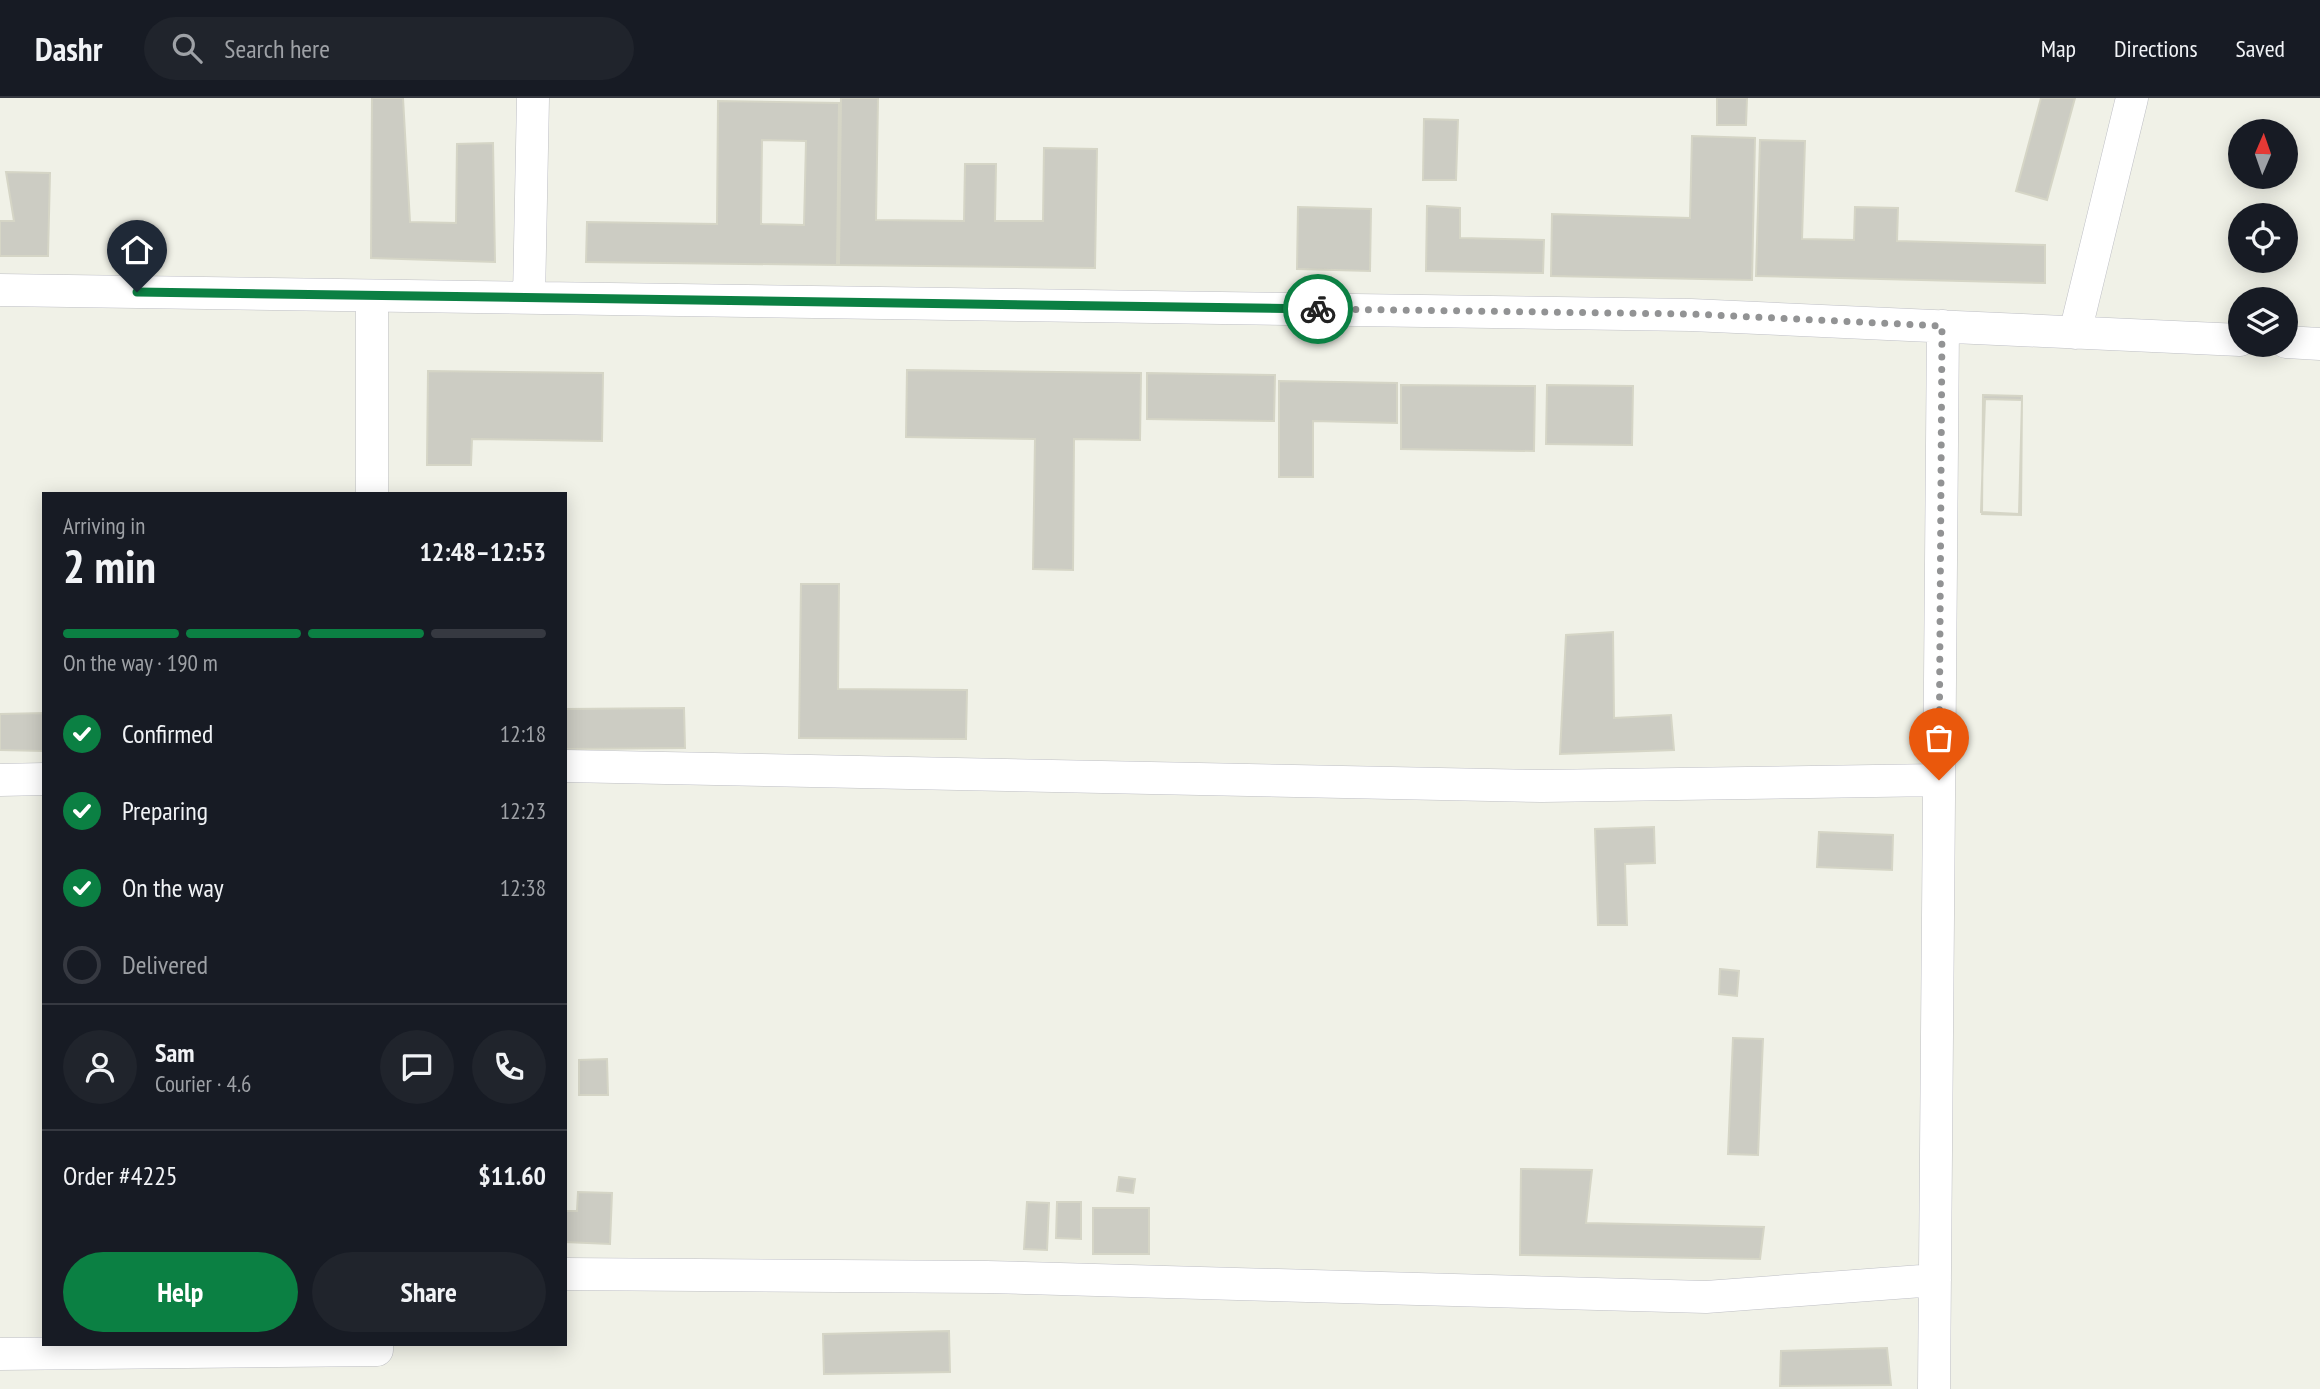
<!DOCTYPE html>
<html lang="en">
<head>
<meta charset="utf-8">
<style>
	:root { --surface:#171b24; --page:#20242c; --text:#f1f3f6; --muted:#9ea1a6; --line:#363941; --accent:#0b8043 }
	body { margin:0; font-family:"PT Sans Narrow",sans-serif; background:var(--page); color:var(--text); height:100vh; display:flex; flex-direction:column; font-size:26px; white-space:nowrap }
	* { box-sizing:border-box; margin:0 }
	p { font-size:23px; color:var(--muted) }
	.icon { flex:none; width:38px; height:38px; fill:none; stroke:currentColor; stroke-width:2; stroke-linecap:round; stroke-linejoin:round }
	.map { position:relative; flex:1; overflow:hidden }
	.sheet { position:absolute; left:42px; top:394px; width:525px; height:854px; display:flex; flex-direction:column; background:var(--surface); border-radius:0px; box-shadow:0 4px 18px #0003 }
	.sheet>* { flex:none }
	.needle { width:46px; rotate:2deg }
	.fabs { position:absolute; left:2228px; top:21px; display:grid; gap:14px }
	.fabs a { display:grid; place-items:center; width:70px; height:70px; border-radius:50%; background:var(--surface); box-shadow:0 4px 18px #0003; font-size:35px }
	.pin { position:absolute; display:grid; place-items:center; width:60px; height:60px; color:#fff; margin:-72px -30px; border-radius:50% 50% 50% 0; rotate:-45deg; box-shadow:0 0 7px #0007 }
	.pin .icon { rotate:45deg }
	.courier { position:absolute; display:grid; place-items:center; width:70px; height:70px; margin:-35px; border:5px solid #0b8043; border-radius:50%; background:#fff; color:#222; box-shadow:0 2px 9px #0007 }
	.summary em { font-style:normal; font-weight:600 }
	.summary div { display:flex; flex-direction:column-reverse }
	.summary { display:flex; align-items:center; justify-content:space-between; height:119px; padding:0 21px }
	h1 { font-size:46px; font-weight:600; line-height:52px }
	.bar { display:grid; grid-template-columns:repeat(4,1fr); gap:10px 7px; align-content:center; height:84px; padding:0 21px }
	.bar i { height:9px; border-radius:5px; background:var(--line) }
	.bar .active { background:var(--accent) }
	.bar p { grid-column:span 4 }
	.line { display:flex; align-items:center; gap:18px; padding:0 21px; border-top:2px solid var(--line) }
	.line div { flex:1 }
	.round { display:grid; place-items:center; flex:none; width:74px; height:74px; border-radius:37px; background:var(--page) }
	ol { padding:0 21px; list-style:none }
	li { display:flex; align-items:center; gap:21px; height:77px }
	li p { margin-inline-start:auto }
	li .icon { padding:7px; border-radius:50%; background:var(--accent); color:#fff; stroke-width:4 }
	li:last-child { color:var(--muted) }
	li i { width:38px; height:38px; border:4px solid var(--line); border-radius:50% }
	.primary-button { display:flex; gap:14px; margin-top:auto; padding:14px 21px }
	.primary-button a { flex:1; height:80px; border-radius:42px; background:var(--accent); color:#fff; font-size:28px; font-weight:600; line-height:80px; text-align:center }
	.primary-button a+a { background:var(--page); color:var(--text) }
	header { display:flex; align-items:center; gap:42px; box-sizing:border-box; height:98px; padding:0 35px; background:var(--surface); border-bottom:2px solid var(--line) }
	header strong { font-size:33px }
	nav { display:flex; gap:38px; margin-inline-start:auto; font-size:24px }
	.search { width:490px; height:63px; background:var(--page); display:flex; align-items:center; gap:18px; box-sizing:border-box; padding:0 24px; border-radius:38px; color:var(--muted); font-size:26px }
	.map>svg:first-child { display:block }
</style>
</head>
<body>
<header>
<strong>Dashr</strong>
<div class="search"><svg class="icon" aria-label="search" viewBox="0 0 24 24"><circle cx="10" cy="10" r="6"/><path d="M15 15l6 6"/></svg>Search here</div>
<nav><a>Map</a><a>Directions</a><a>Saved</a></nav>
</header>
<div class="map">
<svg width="2320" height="1291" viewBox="0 0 2320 1291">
	<rect width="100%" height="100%" fill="#f0f1e7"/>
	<path fill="#ccccc3" stroke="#d5d5c6" stroke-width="2" fill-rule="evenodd" d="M372,0H403L410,124L456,125L457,46L493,45L495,164L371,160Z
		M841,0H878L876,122L964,123L965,66H996L995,123H1043L1044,50L1097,51L1095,170L839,167Z
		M1717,0H1747L1746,27H1717Z
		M2041,0H2075L2047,102L2016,93Z
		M718,3L839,5L837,167L586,164L587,124L717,126ZM762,42L806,43L804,127L761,126Z
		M1424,21L1458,22L1456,82H1423Z
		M1692,38L1755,40L1752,182L1551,178L1552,116L1690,120Z
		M1760,42L1805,43L1802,141L1854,142L1855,109L1898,110L1897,143L2045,147V185L1756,178Z
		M6,74L50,75L48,158H0V123H14Z
		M1427,108L1460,110V140L1544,142L1543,175L1426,173Z
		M1298,109L1371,111L1370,173L1297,171Z
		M907,272L1141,275L1140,342L1074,341L1073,472L1033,471L1035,341L906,339Z
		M428,273L603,275L602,343L472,341L471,367H427Z
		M1147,275L1275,277L1274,323L1147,321Z
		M1279,283L1397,285V325L1313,323V379H1279Z
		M1401,287L1535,288L1534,353L1401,351Z
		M1547,287L1633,288L1632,347L1546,346Z
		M1983,297L2022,298L2021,417L1982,416Z
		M1985,301L2022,302L2019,416L1981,414Z
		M801,486H839L838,591L967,592L966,641L799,640Z
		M1613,534L1614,620L1671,617L1674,652L1560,656L1566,537Z
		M684,610L685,650L565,651V611Z
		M44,615V653L0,652V616Z
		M1654,729L1655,765L1625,766L1627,827H1598L1595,731Z
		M1819,734L1893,737L1892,772L1817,769Z
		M1720,871L1739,873L1737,898L1719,896Z
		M1733,940L1763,941L1758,1057L1728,1056Z
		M607,961L608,997H579V962Z
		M1521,1071L1592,1072L1586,1125L1764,1129L1760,1161L1520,1157Z
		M1119,1079L1135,1081L1133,1095L1117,1093Z
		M578,1094L612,1095L610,1146L565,1144V1113H577Z
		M1027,1104L1049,1105L1047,1152L1024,1151Z
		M1057,1104H1081V1141L1056,1140Z
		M1093,1110H1149V1156H1093Z
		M949,1233L950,1274L824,1276L823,1236Z
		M1887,1250L1891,1287L1780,1288L1781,1253Z"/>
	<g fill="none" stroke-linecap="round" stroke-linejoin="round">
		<g stroke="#bebfc5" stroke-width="33">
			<path id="minor" d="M0,192L1691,217L2240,242
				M529,200L533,0
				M2075,235L2132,0
				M2286,244L2320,246
				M372,396V198
				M565,668L1542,688L1939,682
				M0,682L44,681
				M565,1176L987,1179L1706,1199L1935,1182
				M0,1256L377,1252V1246
				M1934,1291L1943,228"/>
		</g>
		<use href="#minor" stroke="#fff" stroke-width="32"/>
	</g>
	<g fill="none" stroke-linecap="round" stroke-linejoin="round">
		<path stroke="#929394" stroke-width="7" stroke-dasharray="0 12.6" d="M1318,211L1691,216L1942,228L1939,682"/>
		<path stroke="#0b8043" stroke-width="9" d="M137,194L1318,211"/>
	</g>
</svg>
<div class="fabs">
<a><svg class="needle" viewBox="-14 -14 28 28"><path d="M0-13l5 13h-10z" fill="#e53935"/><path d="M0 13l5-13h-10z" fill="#9ea1a6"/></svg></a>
<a><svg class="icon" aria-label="locate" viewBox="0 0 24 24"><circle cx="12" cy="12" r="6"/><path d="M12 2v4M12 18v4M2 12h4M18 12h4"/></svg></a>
<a><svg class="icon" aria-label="layers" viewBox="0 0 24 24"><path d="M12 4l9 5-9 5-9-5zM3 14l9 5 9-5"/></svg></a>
</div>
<div class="pin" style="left:1939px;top:682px;background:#ea580c"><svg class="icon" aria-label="bag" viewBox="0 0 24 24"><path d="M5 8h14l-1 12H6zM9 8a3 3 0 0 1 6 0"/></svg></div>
<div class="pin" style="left:137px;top:194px;background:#1f2937"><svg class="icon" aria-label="home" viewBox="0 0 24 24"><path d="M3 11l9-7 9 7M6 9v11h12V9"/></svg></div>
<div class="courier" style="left:1318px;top:211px"><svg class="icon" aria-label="bike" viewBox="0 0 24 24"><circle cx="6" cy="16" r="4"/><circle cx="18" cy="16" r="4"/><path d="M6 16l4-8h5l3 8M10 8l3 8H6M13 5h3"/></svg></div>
<section class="sheet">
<div class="summary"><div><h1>2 min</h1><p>Arriving in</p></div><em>12:48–12:53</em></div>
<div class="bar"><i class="active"></i><i class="active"></i><i class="active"></i><i></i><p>On the way · 190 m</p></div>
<ol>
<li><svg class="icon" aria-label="check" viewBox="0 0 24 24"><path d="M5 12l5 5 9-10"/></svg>Confirmed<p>12:18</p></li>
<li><svg class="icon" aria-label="check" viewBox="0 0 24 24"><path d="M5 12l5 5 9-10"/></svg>Preparing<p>12:23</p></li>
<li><svg class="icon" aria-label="check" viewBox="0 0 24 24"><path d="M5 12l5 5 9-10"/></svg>On the way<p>12:38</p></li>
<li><i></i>Delivered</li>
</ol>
<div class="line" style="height:126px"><a class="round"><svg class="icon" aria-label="person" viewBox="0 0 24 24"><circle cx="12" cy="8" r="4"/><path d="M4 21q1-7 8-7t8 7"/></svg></a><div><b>Sam</b><p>Courier · 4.6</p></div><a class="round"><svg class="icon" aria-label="chat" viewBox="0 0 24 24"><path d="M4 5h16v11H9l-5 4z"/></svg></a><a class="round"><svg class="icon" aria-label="phone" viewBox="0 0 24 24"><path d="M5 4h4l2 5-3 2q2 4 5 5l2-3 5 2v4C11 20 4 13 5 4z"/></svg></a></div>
<div class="line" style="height:91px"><div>Order #4225</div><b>$11.60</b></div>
<div class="primary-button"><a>Help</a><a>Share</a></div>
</section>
</div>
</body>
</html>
